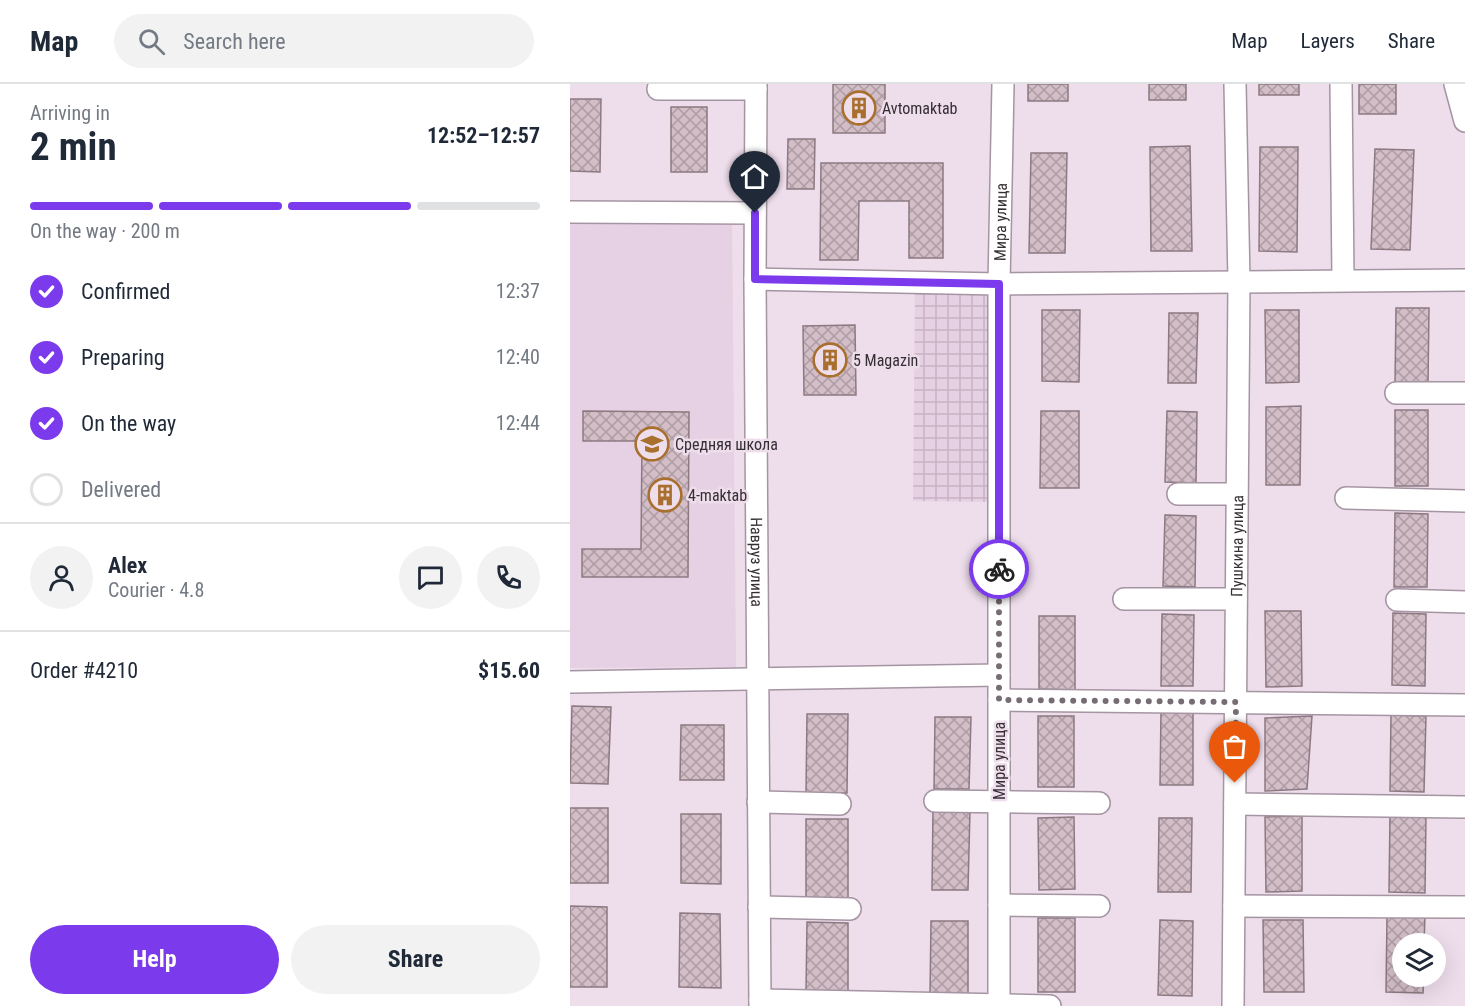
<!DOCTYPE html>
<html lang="en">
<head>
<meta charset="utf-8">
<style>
	:root { --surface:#fff; --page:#f2f2f3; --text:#1f2937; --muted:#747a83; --line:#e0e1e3; --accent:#7c3aed }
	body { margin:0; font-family:"Roboto Condensed",sans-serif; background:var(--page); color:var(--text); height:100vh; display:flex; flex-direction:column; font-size:22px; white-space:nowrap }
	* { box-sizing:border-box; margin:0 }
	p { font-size:20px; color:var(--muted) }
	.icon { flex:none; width:33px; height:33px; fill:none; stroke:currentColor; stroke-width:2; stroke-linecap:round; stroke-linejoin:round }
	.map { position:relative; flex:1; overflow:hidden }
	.details { display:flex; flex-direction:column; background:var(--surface); width:570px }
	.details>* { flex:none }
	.controls { position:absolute; left:822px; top:849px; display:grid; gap:12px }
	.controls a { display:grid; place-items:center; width:54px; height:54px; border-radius:50%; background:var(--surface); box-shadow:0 6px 24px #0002; font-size:30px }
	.pin { position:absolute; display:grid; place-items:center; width:51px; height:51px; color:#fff; margin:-62px -26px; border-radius:50% 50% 50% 0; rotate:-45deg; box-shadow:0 0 6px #0007 }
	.pin .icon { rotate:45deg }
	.courier { position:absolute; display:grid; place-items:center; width:60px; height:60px; margin:-30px; border:4px solid #7c3aed; border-radius:50%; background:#fff; color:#222; box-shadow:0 2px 8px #0007 }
	.headline em { font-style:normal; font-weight:700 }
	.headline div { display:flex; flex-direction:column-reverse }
	.headline { display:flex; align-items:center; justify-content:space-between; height:102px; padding:0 30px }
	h1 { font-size:39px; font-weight:700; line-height:45px }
	.bar { display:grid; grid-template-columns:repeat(4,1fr); gap:9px 6px; align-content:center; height:72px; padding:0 30px }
	.bar i { height:8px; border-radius:4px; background:var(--line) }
	.bar .selected { background:var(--accent) }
	.bar p { grid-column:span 4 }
	.line { display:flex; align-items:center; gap:15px; padding:0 30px; border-top:2px solid var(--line) }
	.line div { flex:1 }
	.round { display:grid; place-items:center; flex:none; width:63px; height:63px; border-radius:32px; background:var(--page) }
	ol { padding:0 30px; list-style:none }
	li { display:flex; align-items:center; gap:18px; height:66px }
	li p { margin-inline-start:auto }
	li .icon { padding:6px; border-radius:50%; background:var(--accent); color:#fff; stroke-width:4 }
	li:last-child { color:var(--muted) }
	li i { width:33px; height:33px; border:3px solid var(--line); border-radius:50% }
	.button { display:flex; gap:12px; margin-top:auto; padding:12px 30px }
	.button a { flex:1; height:69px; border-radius:36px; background:var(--accent); color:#fff; font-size:24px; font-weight:700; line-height:69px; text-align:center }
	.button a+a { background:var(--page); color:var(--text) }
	header { display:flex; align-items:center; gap:36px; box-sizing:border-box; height:84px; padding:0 30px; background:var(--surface); border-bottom:2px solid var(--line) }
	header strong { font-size:28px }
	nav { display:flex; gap:33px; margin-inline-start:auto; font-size:21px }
	.search { width:420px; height:54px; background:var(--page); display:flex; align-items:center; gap:15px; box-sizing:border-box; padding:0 21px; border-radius:33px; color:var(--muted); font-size:22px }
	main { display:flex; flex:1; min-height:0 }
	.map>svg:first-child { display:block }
</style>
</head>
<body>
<header>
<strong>Map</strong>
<div class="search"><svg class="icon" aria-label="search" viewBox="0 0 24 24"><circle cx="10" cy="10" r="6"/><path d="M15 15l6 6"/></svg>Search here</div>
<nav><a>Map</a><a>Layers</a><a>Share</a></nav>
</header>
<main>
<section class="details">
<div class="headline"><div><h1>2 min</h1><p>Arriving in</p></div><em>12:52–12:57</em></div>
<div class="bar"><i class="selected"></i><i class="selected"></i><i class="selected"></i><i></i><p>On the way · 200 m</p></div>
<ol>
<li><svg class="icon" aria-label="check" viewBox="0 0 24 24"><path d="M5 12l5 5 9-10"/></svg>Confirmed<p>12:37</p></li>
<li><svg class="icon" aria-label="check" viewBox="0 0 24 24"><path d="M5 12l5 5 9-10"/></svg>Preparing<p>12:40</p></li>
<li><svg class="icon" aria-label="check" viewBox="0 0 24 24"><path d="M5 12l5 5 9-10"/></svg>On the way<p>12:44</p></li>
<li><i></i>Delivered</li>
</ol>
<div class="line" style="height:108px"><a class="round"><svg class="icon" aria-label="person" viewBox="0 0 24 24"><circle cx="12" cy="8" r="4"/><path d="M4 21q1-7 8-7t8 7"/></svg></a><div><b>Alex</b><p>Courier · 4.8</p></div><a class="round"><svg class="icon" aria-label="chat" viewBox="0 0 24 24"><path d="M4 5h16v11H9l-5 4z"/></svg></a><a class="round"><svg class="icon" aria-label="phone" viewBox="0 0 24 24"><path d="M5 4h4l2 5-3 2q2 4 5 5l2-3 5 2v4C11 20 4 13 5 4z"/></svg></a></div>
<div class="line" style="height:78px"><div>Order #4210</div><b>$15.60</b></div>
<div class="button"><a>Help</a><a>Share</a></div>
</section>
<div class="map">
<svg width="895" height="922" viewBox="0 0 895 922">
	<defs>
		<pattern id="industrial-grid" width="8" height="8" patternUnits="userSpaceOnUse" patternTransform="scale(1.5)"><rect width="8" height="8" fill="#e6d0e3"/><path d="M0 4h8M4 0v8" fill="none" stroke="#c6b3c3"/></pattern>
		<pattern id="building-cross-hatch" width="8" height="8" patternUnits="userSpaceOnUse" patternTransform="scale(1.5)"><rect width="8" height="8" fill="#d3bec7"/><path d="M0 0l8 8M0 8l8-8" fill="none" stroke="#ac9ba2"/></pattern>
	</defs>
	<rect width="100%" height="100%" fill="#eeddeb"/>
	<path fill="#e6d0e3" d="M162,136L166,583L0,584V138Z"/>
	<path fill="url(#industrial-grid)" d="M345,205H425L423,418L343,417Z"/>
	<path fill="url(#building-cross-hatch)" stroke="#8c7981" stroke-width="1.5" d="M263,0H315V49H263Z
		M458,0H498V17H458Z
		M579,0H616V16H579Z
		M689,0H729V11H689Z
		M789,0H826V30H789Z
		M0,15H31L30,88L0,87Z
		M101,23H137V88H101Z
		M218,55H245L244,105H217Z
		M620,62L622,167H581L580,63Z
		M690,63H728L727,168L689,167Z
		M805,65L844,66L840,166L801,165Z
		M461,69H497L495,169H459Z
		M251,79H373V174H339V117H289L288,176H250Z
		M826,224H859L858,301L825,300Z
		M472,226H510L509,298L472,297Z
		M695,226H729V298L696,299Z
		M599,229H628L626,299H598Z
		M285,241L286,311H234L233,242Z
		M731,322L730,401H696V323Z
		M825,326H858V402H825Z
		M13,327L119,328L118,493H12V465H71L72,357H13Z
		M471,327H509V404H470Z
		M597,327L627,328L626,399L595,398Z
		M825,429L858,430L857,503H824Z
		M595,431L626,432L625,503L593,502Z
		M695,527H731L732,602L696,603Z
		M823,529L856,530L855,602L822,601Z
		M592,530L624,531L623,602H591Z
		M469,532H505V606L469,605Z
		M2,622L41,623L38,700L0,699Z
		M591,628H623V701H590Z
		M237,630H278L277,709H236Z
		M821,631L856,632L854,708L820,707Z
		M468,632H504V703H468Z
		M742,632L737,705L695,707V634Z
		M365,633H401L399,705H364Z
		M111,641H154V696H110Z
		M0,724H38V799H0Z
		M363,725L400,726L398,806H362Z
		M111,730H151V800L111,799Z
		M820,730L856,731L855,809L819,808Z
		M732,732V807L696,808L695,733Z
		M504,733L505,805L469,806L468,734Z
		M589,734H622L621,808H588Z
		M236,735H278V816H236Z
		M0,822L37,823V903H0Z
		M110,829L150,830L151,904L109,903Z
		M817,831L855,832L854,860H832V892H854L853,909L816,908Z
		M468,834H505V908H468Z
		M590,836L623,837L622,912L588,911Z
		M693,836H733L734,908H694Z
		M361,837H398V911H360Z
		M237,838L278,839V909H236Z"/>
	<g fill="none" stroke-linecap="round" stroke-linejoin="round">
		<g stroke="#a595a2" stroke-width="24">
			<g id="minor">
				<path id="s1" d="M186,0L185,195L190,922"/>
				<path d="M771,0L773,196"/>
				<path d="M885,0L895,37"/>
				<path d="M88,5H186"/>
				<path d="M0,128L185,129"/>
				<path d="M185,195L429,200L895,196"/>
				<path d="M826,309H895"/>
				<path d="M608,410H667"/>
				<path d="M776,414L895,417"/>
				<path d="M554,515H666"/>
				<path d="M827,516L895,518"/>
				<path d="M0,598L429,591"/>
				<path d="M429,616L895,621"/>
				<path d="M365,717L529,719"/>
				<path d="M188,718L270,720"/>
				<path d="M665,720L895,723"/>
				<path d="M429,821L529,822"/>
				<path d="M664,822L895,823"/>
				<path d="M189,823L280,825"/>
				<path d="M190,916L480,922"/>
				<path id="s2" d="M429,922V200L433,0"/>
				<path id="s3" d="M663,922L669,197L665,0"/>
			</g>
		</g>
		<use href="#minor" stroke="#fff" stroke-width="21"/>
	</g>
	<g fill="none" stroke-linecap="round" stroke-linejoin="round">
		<path stroke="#766c74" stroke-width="6" stroke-dasharray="0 10.8" d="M429,485V616L666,618L665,699"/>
		<path stroke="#7c3aed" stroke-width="8" d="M185,129V195L429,200V485"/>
	</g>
	<defs>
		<g id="building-ring" transform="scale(1.725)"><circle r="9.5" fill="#eeddeb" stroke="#a86f2e" stroke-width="1.5"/><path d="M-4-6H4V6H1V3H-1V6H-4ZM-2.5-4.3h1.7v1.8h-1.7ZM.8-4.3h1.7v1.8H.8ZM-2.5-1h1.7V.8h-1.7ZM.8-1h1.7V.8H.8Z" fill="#a86f2e"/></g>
		<g id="school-ring" transform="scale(1.725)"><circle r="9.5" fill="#eeddeb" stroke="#a86f2e" stroke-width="1.5"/><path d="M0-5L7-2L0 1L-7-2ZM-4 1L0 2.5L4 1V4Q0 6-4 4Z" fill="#a86f2e"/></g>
	</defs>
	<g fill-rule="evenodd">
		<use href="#building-ring" x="289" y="24"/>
		<use href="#building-ring" x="260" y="276"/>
		<use href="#school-ring" x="82" y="360"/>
		<use href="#building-ring" x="95" y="411"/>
	</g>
	<g text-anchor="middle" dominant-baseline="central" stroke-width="5" stroke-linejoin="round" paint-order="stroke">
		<g font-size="16" fill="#352f34" stroke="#eeddeb" text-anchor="start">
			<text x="312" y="24">Avtomaktab</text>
			<text x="283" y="276">5 Magazin</text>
			<text x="105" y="360">Средняя школа</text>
			<text x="118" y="411">4-maktab</text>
		</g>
		<g font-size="16" fill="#352f34" stroke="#eeddeb">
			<text stroke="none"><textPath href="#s2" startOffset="784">Мира улица</textPath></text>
			<text stroke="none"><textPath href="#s3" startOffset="460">Пушкина улица</textPath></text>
			<text stroke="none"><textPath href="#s1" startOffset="478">Навруз улица</textPath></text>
			<text transform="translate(429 677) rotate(-90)">Мира улица</text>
		</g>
	</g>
</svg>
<div class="controls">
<a><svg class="icon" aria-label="layers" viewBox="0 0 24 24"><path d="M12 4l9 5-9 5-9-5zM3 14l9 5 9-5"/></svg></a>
</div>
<div class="pin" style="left:665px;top:699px;background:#ea580c"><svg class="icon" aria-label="bag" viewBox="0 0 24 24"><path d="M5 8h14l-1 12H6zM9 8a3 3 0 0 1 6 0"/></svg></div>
<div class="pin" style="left:185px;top:129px;background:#1f2937"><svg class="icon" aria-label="home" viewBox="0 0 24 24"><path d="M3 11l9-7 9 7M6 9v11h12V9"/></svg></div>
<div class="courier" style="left:429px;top:485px"><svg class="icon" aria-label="bike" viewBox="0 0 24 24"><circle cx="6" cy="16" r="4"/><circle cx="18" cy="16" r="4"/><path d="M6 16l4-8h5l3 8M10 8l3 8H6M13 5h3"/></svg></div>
</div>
</main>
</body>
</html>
